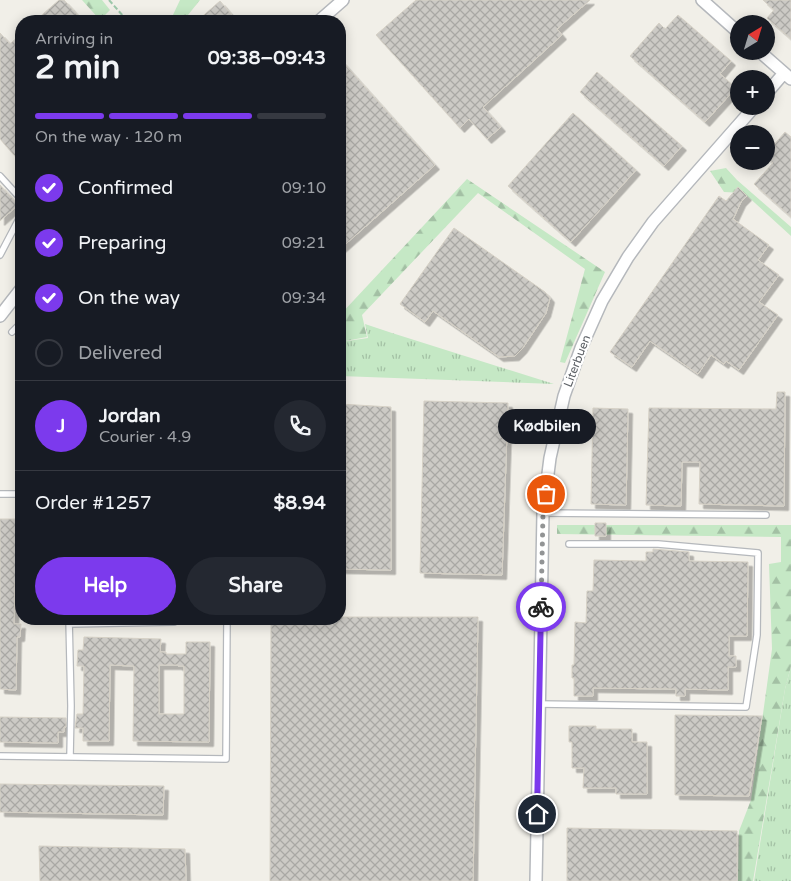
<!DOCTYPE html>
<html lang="en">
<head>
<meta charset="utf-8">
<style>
	:root { --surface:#171b24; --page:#242831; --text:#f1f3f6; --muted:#9ea1a6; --line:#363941; --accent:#7c3aed }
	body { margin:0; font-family:"Varela Round",sans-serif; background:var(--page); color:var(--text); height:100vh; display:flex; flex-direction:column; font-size:19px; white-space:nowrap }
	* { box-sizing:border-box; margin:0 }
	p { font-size:16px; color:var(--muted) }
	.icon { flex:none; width:28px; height:28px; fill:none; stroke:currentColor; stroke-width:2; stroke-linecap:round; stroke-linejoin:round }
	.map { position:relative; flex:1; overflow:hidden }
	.side { position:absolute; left:15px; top:15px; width:331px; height:610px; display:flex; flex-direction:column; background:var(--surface); border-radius:20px; box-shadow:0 2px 12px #0003 }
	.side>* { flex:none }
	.needle { width:32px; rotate:38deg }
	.fabs { position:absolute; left:730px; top:15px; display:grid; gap:10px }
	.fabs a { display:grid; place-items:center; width:45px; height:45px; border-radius:50%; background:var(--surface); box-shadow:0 2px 12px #0003; font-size:25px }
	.pin { position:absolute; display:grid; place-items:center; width:42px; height:42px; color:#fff; margin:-21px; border:2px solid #fff; border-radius:50%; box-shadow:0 1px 5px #0007 }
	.courier { position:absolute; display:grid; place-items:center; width:50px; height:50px; margin:-25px; border:4px solid #7c3aed; border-radius:50%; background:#fff; color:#222; box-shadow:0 1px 6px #0007 }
	.bubble { position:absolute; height:35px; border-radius:18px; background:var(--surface); box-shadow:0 2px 12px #0003; font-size:16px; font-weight:700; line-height:35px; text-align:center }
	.headline em { font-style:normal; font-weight:700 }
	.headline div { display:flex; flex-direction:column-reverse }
	.headline { display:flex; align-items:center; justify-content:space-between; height:85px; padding:0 20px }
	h1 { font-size:32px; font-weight:700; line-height:38px }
	.bar { display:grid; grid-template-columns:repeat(4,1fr); gap:8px 5px; align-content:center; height:60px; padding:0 20px }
	.bar i { height:6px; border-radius:4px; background:var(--line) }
	.bar .current { background:var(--accent) }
	.bar p { grid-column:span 4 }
	.line { display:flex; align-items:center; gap:12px; padding:0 20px; border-top:1px solid var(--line) }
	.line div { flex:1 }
	.round { display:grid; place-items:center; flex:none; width:52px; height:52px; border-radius:26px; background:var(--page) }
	ol { padding:0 20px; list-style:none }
	li { display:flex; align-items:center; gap:15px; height:55px }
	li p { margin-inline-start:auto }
	li .icon { padding:5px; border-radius:50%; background:var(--accent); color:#fff; stroke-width:4 }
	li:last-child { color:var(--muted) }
	li i { width:28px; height:28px; border:2px solid var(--line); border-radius:50% }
	.cta { display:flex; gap:10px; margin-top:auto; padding:10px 20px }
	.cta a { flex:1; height:58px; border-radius:30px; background:var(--accent); color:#fff; font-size:20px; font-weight:700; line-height:58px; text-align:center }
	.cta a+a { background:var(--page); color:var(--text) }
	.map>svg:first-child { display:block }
</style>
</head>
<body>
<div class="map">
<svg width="791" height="881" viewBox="0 0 791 881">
	<defs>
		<pattern id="grass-tufts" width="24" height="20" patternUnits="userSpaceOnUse" patternTransform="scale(1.25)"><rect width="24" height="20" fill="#c5e8c5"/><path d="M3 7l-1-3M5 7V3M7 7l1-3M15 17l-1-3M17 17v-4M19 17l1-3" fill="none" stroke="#a3c0a4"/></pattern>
		<pattern id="forest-firs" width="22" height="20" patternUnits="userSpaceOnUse" patternTransform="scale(1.25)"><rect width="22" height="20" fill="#c5e8c5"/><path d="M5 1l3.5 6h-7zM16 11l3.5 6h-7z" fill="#a3c0a4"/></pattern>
		<pattern id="building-cross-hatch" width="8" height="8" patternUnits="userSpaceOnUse" patternTransform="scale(1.25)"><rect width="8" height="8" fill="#cccac5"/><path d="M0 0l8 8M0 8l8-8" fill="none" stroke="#a9a8a4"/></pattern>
		<filter id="shadow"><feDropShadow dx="4.5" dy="4.5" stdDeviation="0" flood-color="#0004"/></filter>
	</defs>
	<rect width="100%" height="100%" fill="#f1efe8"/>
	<path fill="url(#grass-tufts)" d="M365,324L392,333L554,384L340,376V342L368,338Z
		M791,666V881H754L785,689Z"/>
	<path fill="url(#forest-firs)" d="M82,0H102L110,10L100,20Z
		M180,0H200L188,15L192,21H174L172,17Z
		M726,168L737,180L791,227V236L744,193L724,192L710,171Z
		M467,179L605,272L565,363L560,362L585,269L478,193L362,315L367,337L340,342V315Z
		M557,525H791V666L785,689L753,881H738L739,831L751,800L772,649L769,564L781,562V537L557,534Z"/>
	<path fill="url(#building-cross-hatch)" stroke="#d6d1c6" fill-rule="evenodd" filter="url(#shadow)" d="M59,0H64L83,21H35Z
		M416,0H590L557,29L562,35L483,107L501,127L487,139L469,119L460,128L376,35Z
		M763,0H791V39L767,18L774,10Z
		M220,1L237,21H197Z
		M678,15L731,61L720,74L736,88L705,122L630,56L659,23L665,29Z
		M0,33L10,44L21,34V163L0,139Z
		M340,59L435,165L340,249Z
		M597,72L682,146L664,166L580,92Z
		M573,113L636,170L571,242L508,186Z
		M785,132L791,137V217L754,184L773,163L766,157V154Z
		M0,185L18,205L0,221Z
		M738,187L747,196L741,202L733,219L769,245L758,260L779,275L759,302L778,315L739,370L726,361L724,364L711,355L698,374L650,341L632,367L610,352L719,196L726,201Z
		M454,228L545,292L550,298L546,313L522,349L515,356L499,357L433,311L425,322L400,304Z
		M777,392H785L784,506L699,504L700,462H682L681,506L646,505L649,408L776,409Z
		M424,401L508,403L502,575L420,573Z
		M340,404L391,407V570L340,569Z
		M593,408L628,409L626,505L591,504Z
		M0,519H21V582H15L14,624H21L20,637H17L16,690L0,689Z
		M595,523H606V536H595Z
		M653,549L689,552V561L748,562L747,636H729V656H736V667H728V690L685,689V696H676V689L593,688V696H574V678H572V665H574L575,622L586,623L587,591H593L594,560L646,561V552H653Z
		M340,617H478L473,881H270L271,619H340Z
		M84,637L161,639L160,652H166V654H186V642H210L209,742L133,741L134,666L110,665L109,741H83V728H75L77,714H83L84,666H77L78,650H83ZM159,665H178V666H184V714H159Z
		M675,715L762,716L749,796L675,795Z
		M0,717L66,718V727H64V732H58V743L0,742Z
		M569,726H596V729H632V742H647V794H616V788H583L584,768H572V742H569Z
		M0,784L164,786L163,815L0,812Z
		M567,828L737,831V881H567Z
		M39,846L185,849L186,881H40Z"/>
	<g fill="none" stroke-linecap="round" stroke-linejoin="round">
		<g stroke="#b5b8bc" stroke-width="8">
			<path id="service" d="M0,176L21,199
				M0,255L21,215
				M12,332L21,323
				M0,494H21
				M543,513L766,515
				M69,619L71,706L70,757
				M69,624L174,622V619
				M539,704L746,707L757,635L758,553L658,544H569
				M0,756L226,759L227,619"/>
		</g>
		<g stroke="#b5b8bc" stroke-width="14">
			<path id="minor" d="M702,0L739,33
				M319,21L343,0
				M759,51L791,79
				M766,94L784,73
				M0,316L21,289
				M536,881L543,513L550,458L564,396L581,348L602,301L628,257L653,222L755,106"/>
		</g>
		<path stroke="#9cc7a9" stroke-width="2" stroke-dasharray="5 2.5" stroke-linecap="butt" d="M109,0L124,17"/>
		<use href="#service" stroke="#fff" stroke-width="5.5"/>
		<use href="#minor" stroke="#fff" stroke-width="11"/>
	</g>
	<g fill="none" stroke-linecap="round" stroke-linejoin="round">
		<path stroke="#929495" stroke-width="5" stroke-dasharray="0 9" d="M541,607L543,513L546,494"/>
		<path stroke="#7c3aed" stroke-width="6" d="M537,814L541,607"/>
	</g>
	<g text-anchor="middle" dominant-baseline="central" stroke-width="4.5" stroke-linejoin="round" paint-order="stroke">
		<g font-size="12" fill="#5f6368" stroke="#fff">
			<text transform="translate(577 361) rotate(-69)">Literbuen</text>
		</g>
	</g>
</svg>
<div class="fabs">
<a><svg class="needle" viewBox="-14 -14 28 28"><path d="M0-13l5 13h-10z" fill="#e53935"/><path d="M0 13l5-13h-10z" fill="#9ea1a6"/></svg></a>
<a>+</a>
<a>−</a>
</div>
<div class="pin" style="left:546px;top:494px;background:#ea580c"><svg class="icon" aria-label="bag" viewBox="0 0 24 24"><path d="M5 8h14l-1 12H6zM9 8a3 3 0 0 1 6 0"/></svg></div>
<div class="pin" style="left:537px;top:814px;background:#1f2937"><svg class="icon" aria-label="home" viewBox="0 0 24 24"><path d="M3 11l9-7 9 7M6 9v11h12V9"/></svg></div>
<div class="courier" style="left:541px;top:607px"><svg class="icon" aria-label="bike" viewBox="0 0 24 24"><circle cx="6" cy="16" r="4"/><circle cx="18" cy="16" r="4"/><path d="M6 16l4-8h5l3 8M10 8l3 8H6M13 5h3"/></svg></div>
<div class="bubble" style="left:498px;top:409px;width:98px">Kødbilen</div>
<section class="side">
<div class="headline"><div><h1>2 min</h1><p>Arriving in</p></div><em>09:38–09:43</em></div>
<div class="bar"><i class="current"></i><i class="current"></i><i class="current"></i><i></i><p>On the way · 120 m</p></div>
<ol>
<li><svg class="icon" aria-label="check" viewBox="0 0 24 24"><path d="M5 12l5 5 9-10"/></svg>Confirmed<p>09:10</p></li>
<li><svg class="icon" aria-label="check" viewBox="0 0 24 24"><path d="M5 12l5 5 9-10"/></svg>Preparing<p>09:21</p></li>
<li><svg class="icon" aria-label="check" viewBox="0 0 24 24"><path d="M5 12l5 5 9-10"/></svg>On the way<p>09:34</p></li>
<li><i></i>Delivered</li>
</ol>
<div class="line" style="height:90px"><b class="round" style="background:var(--accent);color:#fff">J</b><div><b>Jordan</b><p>Courier · 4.9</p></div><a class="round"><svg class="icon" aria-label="phone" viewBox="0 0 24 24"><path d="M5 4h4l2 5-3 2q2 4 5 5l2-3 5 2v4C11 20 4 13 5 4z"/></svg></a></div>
<div class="line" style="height:65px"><div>Order #1257</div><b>$8.94</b></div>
<div class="cta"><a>Help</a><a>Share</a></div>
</section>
</div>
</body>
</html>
